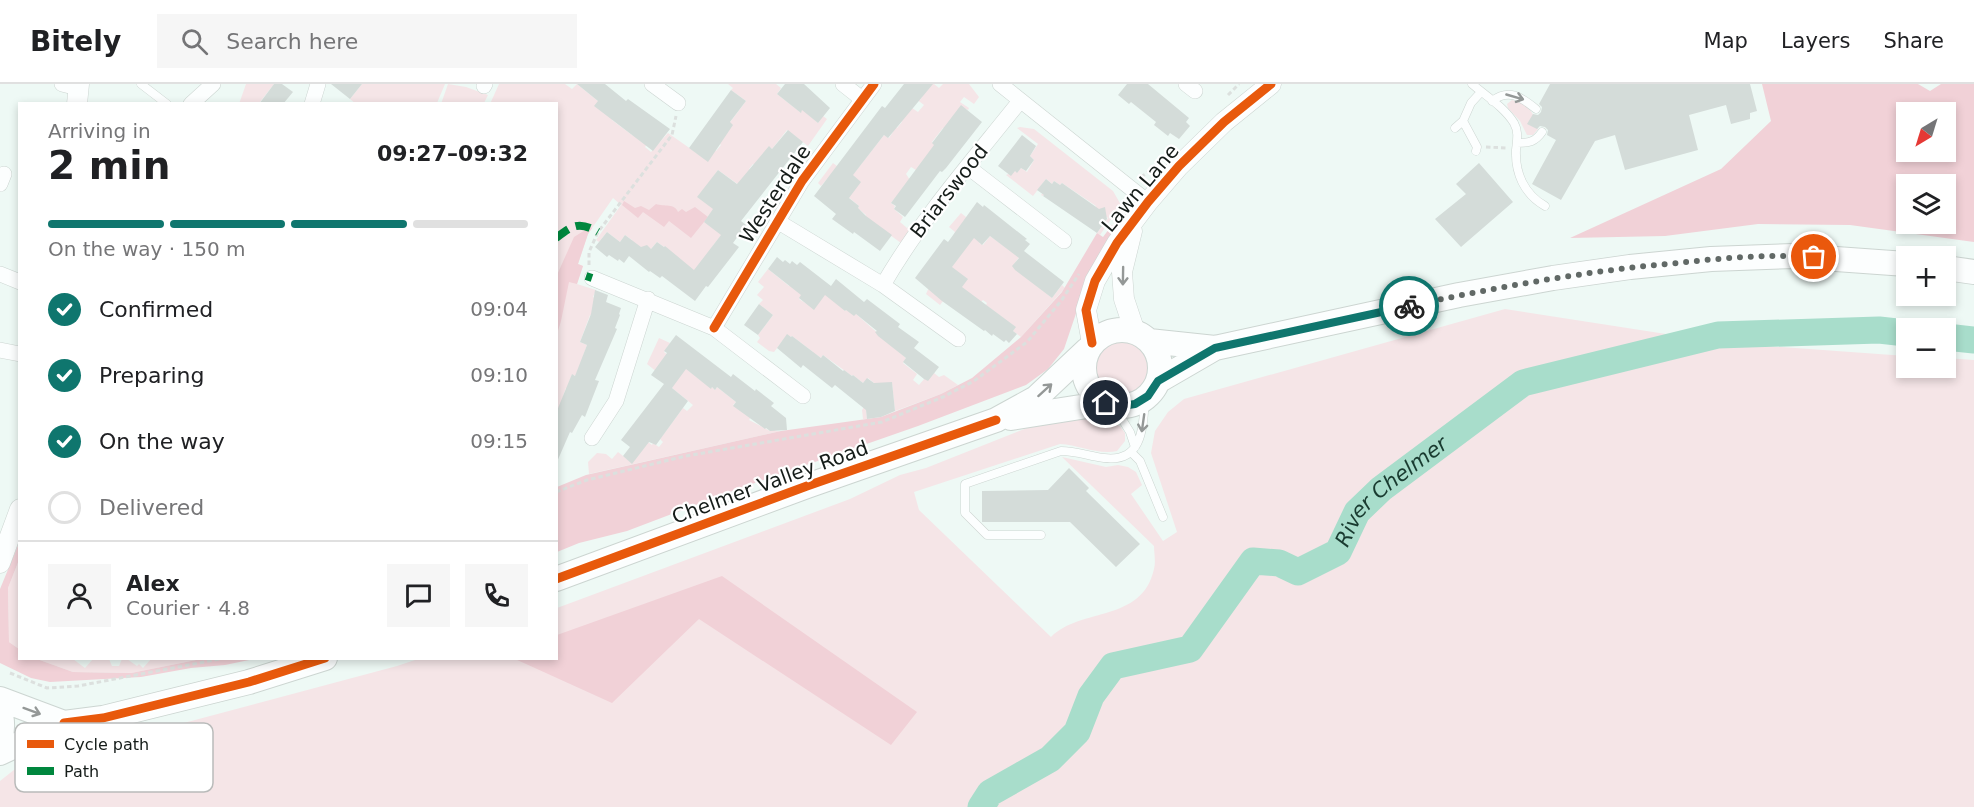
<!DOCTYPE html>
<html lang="en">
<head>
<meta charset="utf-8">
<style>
	:root { --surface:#fff; --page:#f6f6f6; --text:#202124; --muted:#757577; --line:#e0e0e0; --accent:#0f766e }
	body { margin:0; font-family:"DejaVu Sans",sans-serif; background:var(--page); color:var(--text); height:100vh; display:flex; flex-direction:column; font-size:22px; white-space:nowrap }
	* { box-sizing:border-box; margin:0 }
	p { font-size:20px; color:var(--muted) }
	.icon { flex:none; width:33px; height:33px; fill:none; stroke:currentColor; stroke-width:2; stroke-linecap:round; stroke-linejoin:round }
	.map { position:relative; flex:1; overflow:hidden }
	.side { position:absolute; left:18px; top:18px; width:540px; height:558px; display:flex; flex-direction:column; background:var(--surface); border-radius:0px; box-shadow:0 3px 9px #0003 }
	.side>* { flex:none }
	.needle { width:39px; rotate:218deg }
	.fabs { position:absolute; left:1896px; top:18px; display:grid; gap:12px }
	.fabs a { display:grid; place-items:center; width:60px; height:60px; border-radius:0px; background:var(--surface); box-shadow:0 3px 9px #0003; font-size:30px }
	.pin { position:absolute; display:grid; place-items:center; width:51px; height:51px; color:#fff; margin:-26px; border:3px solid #fff; border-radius:50%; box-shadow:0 2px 6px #0007 }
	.courier { position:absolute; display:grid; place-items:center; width:60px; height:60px; margin:-30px; border:4px solid #0f766e; border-radius:50%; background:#fff; color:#222; box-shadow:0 2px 8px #0007 }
	.summary em { font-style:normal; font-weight:600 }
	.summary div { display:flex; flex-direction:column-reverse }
	.summary { display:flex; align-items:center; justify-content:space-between; height:102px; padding:0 30px }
	h1 { font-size:39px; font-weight:600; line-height:45px }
	.bar { display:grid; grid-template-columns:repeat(4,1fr); gap:9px 6px; align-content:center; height:72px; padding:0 30px }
	.bar i { height:8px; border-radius:4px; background:var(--line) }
	.bar .on { background:var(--accent) }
	.bar p { grid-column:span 4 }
	.line { display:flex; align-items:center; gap:15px; padding:0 30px; border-top:2px solid var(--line) }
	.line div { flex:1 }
	.round { display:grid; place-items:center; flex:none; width:63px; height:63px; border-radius:0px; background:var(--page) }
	ol { padding:0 30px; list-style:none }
	li { display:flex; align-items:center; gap:18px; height:66px }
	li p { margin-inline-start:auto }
	li .icon { padding:6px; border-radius:50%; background:var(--accent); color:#fff; stroke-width:4 }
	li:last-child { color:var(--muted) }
	li i { width:33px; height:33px; border:3px solid var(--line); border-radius:50% }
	header { display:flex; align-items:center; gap:36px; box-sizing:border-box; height:84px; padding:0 30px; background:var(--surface); border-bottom:2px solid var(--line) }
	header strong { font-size:28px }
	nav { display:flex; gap:33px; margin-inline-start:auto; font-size:21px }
	.search { width:420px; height:54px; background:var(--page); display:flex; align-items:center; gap:15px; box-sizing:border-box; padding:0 21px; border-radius:0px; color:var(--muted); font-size:22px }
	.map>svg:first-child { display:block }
</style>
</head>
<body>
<header>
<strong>Bitely</strong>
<div class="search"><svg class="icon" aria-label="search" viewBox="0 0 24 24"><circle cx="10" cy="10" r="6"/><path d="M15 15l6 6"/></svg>Search here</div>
<nav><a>Map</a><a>Layers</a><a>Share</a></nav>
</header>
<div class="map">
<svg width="1974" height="723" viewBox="0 0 1974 723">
	<rect width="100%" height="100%" fill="#eef9f5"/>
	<path fill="#f5e5e7" d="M246,0H274L260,18L261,19L239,20Z
		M362,0H445L437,19H355L350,15Z
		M448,0L466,3L488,11L484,19L441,20Z
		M499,0H565L572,5L577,0L598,17L623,22L612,36L632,51L649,57L645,63L651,68L668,49L708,77L711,64L716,67L721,61L716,57L746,17L731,6L733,4L728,0H776L781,4L777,10L800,28L803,25L818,39L823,32L827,35L808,62L787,46L772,65L769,63L757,83L753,80L749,85L754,89L739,101L718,86L715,90L722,150L712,163L729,176L686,196L665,162L664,163L657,158L651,165H634L629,161L632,156L625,151L620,158L607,148L599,158L596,156L621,121L613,114L588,150L578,180L583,182L577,200L596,206L593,213L599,216L597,234L590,231L580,258L587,261L583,272L584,273L577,292L572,291L569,298L574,306L566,304L563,312L568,314L563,327L557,325L556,327V20H490Z
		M930,0H934L939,4L943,0H969L979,13L974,20L964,13L960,18L969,24L968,26L966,25L950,49L943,44L932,58L938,64L916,86L911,83L906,90L910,96L891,119L895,122L894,125L903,133L900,138L907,144L913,140L901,159L865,133L866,131L860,126L856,127L859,122L827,95L821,102L818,99L833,79L846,89L855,88L884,51L889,54L893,48L888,44L892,40L897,44L902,38L897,34L912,24L918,28L924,21L903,5L904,4L920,16Z
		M1512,16C1528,19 1536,31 1538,45L1533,51H1527L1520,37L1508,24L1507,20Z
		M1020,43L1034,45L1113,107L1121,121L1100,151L1097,149L1108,134L1095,124L1096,122L1062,99L1060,101L1054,97L1043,112L1041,111L1051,99L1046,95L1033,112L1006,91L1015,87L1017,88L1021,84L1027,88L1034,76L1030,72L1038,60L1017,44Z
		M961,129L986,149L979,159L983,161L990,152L1019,173L1013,182L1052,214L1062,201L1065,204L1021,253L1013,247L1015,243L986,221L987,219L983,216L981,218L950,208L940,221L926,210L955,148L949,143Z
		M768,185L789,202L799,190L802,211L799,215L807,220L825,198L845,227L846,226L856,230L906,274L903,279L917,290L913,296L919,301L925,294L934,289L939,293L944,291L958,301L941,310L895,327L892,299L866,324L867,335H863L862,326L869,316L874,299L868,294L863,299L853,291L852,292L823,271L821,274L817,271L808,283L813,268L792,252L791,253L787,251L774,268L769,267L757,258L760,254L758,251L773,231L759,220L763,216L757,211L764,203L758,198Z
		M1505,225L1724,259L1906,272V284H1946V274L1974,276V723H0V697L24,678L40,670L135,652L397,582L418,575L556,574L557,524L850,415L900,391L926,384L1027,344L1080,334L1110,338L1120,342L1125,349V357L1117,367C1098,371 1079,361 1060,360L914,408L919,426L1051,553C1081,523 1142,539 1154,485C1156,478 1154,469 1154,462L1062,373L1106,383L1118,381L1128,383L1136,388L1142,401L1131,410L1163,457L1177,448L1151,369L1155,347L1168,328L1184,315Z
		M659,254L670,259L664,268L711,304L712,303L715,306L717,303L736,318L733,321L753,330L749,336L770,347L773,344L776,347H781L589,390L588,378L597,369L606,370L612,375L618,368L632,379L640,369L632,346L652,361L653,359L659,363L663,358L660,355L683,324L687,327L693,321L672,304L673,301L647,280Z
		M1093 284a28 28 0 1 1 56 0a28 28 0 1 1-56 0Z
		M19,476V565L9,558L8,504Z
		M37,575H73L85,584L93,575H109L112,582H119L122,575H127L137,582L139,580L143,584L151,575H197L196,576L131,589L73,588Z"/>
	<path fill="#f1d1d7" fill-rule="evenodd" d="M1762,0H1918L1930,7L1941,0H1974V158L1850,141L1758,140L1665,152L1570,154L1721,85L1771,37ZM1906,28H1946V68H1906ZM1906,100H1946V140H1906Z
		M624,117L635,124L641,122L649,126L656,120C664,123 675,119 678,128L682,125L686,128L695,123L708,133L691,154L669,137L664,143L643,128L638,134L622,121Z
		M1112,141L1116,144L1090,188L1064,265L1048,285L1026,301L918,342L735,406L627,447L579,459L557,468V403L586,391L781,347L881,333L941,310L972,294L1021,253L1062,208L1097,149L1103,153Z
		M590,143L592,144L588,150L578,180L583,182L577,200L569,198L561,237L557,250V191L574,153Z
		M19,459V476L8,504L9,558L19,565L20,574L37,575L73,588L131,589L196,576L197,575H254L225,581L191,584L141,593L50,598L31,594L0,579V505Z
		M722,492L917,628L891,661L699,535L612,619L515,575L556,574L557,551Z"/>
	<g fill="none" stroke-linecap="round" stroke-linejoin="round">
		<g stroke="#a8ddcb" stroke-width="27">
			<path d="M1946,253L1974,256"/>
			<path id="s1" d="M981,723L990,709L1050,675L1077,648L1091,612L1113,582L1190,565L1253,477L1279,479L1298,488L1338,468L1357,428L1381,405L1523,299L1718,251L1879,246L1906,249"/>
		</g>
	</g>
	<path fill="#d4dcd9" d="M274,0H282L293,8L283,20H259Z
		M331,0H362L350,15Z
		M577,0H605L626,17L628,15L670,45L653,67L594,22L598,17Z
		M785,0H804L830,24L818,39L802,26L801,29L777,10Z
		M904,0H933L888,54L884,51L853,91L861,98L849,114L859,122L858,124L866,132L892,151L880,167L854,148L853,150L832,135L836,130L814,112L882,22L885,24Z
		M1127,0H1148L1189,34L1186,38L1190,42L1179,55L1170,49L1168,52L1154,41L1156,38L1131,18L1129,20L1118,11Z
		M1550,0H1750L1757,27L1750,29V35L1731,40L1726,21L1689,31L1698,66L1625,86L1615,51L1595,57L1561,116L1532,100L1556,56L1547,51L1548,46L1545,43L1540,42L1537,45L1527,40L1533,30L1538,31L1541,28L1542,23L1539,20Z
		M731,6L746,17L730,38L733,41L708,78L689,64Z
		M961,21L982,38L946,84L942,88L940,87L905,133L894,125L896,122L891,119L934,61L932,59Z
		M788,46L803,58L741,137L746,141L733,159L739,163L708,203L706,202L695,217L662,192L660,194L650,187L649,188L629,172L624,179L619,175L618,177L609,171L607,173L595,163L607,148L620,158L625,151L641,163L647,161L651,165L657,158L664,163L665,162L694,186L721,151L704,138L713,125L697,113L718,86L737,100L769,62L772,65Z
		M1022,51L1036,62L1030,72L1034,76L1026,87L1021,84L1017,89L1015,87L1011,92L998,82Z
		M1479,79L1513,118L1461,163L1435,135L1466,110L1456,100Z
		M1046,95L1052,100L1054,97L1060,101L1062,99L1099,125L1105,123L1107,135L1097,149L1043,112L1044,111L1037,106Z
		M977,118L983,123L984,121L1027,155L1025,156L1030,160L1024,167L1064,198L1052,214L1015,186L1012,182L1019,174L990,152L982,161L974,154L952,183L968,195L962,203L1016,243L1013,247L1017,250L1009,259L1006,256L1004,258L993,250L992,252L985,246L984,247L942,217L915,194L944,155L948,158Z
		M777,173L783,178L785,176L790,180L792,177L797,181L800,178L831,202L836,195L864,218L867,215L900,240L898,243L919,258L914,264L939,283L928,297L924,295L903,278L906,274L878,252L875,248L877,247L856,230L854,232L846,226L845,227L825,211L814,226L799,214L801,211L768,185Z
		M595,206L608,211L606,218L621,224L619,230L620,231L615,244L617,245L595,296L599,297L585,333L582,331L572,349L570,348L556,380V329L572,290L575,292L587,261L580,258L591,230Z
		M759,220L773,231L758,251L744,241Z
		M787,250L791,253L792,252L821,274L823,271L843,287L844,286L852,292L853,291L863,299L867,294L874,299L892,298L895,327L881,333L867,335L866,326L835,301L832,304L803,281L801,284L777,264Z
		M676,251L731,293L733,290L755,307L756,305L774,319L771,322L786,334L787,346L770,347L766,344L765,345L733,322L736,318L717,303L715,306L712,303L711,305L686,285L672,304L688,317L656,361L649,358L632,380L623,372L630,363L621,356L664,300L651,291L667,269L664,267Z
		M1069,384L1089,404L1086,407L1140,460L1116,483L1070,438H982V407L1048,406Z"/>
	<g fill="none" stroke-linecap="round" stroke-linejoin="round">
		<g stroke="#ccd5d1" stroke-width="9">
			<path id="service" d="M141,0L167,20
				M1472,0C1486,12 1504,23 1514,39C1519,48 1517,56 1516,66C1515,89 1524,110 1545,122
				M1492,17C1509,4 1521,13 1536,25
				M1455,44L1463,37
				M1517,59C1529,59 1535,58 1542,48
				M1476,67L1477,63L1463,37L1471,19L1481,8
				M1114,322L1130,348L1135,363
				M1132,369L1140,377L1163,433
				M1041,451H987L965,429V400L1061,367C1076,367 1089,372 1104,374C1143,379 1143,343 1145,314"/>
		</g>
		<g stroke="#ccd5d1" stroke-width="16">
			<path id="minor" d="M62,0L78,4
				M652,0L678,19
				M843,0L862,15
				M1000,0L1148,118
				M1186,0L1195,7
				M484,2L485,0
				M191,20L213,0
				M312,20L318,0
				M968,83L1064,157
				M0,100L4,90
				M777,137L883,201L958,255
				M0,190L20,198
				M592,194L714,244L803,312
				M883,201C921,135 973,76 1020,17
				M714,244L802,97L874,0
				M0,266L20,270
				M592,354L616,317L648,215"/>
		</g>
		<g stroke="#ccd5d1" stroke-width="21">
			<path id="tertiary" d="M77,20L79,0
				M1132,147L1122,188L1124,215L1135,248
				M1092,259L1086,226L1095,197L1117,159L1148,118L1179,82L1224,38L1271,0
				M0,479L20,425"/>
		</g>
		<g stroke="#ccd5d1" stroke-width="26">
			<path id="primary" d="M1946,184L1974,188
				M1084 284a38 38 0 1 1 76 0a38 38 0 1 1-76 0Z
				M1149,257L1215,264
				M1158,297L1215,264L1459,211L1553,194L1630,183L1711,175L1794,172L1906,180
				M1011,334L1106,319
				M556,495L807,402L996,336L1036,314L1087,266
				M0,615L64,639
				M0,629C4,638 2,649 0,658
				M0,669L64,639L103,634L249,598L325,574"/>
		</g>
		<path stroke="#dce0de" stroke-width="3" stroke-dasharray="4.5 3" stroke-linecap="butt" d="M1228,11L1239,0
			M1486,63L1506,64
			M1141,93L1153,85
			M589,181V168L598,148L672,51L676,32
			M556,408L587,396L686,372L882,338L943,313L974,297L1027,258L1061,217L1079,190
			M10,589L47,604L78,602L225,574"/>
		<use href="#service" stroke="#fcfefe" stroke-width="8"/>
		<use href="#minor" stroke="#fcfefe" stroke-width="15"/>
		<use href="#tertiary" stroke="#fcfefe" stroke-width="20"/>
		<use href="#primary" stroke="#fcfefe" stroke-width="24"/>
		<path stroke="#00873e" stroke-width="8" stroke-dasharray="15 8" stroke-linecap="butt" d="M556,154C573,141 579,137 598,148
			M586,192L592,194"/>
		<g stroke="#fff" stroke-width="13">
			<path id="cycleway" d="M714,244L802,97L874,0
				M1092,259L1086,226L1095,197L1117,159L1148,118L1179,82L1224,38L1271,0
				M556,495L807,402L996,336
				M64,639L103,634L249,598L325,574"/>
		</g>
		<use href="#cycleway" stroke="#e8590c" stroke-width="9"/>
	</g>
	<defs><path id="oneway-shaft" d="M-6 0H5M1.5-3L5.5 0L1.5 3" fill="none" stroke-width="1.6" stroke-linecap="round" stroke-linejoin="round" transform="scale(1.5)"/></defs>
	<g stroke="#949897">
		<use href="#oneway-shaft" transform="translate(1515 13) rotate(16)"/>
		<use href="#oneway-shaft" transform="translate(1123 192) rotate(91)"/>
		<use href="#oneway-shaft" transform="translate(1045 306) rotate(-42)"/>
		<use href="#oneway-shaft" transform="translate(1143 339) rotate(98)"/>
		<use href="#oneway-shaft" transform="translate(32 627) rotate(20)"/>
	</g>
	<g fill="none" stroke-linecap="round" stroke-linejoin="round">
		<path stroke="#616966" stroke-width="6" stroke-dasharray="0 10.8" d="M1409,222C1498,203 1586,187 1677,179C1722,174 1769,170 1814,173"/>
		<path stroke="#0f766e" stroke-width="8" d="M1106,319L1122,322L1135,320L1148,312L1158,297L1215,264L1409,222"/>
	</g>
	<g text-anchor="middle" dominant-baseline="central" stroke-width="4.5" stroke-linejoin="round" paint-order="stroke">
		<g font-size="20" fill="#151c19" stroke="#fff">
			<text transform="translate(1140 104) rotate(-50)">Lawn Lane</text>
			<text transform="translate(949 107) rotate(-52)">Briarswood</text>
			<text transform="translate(775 110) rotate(-57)">Westerdale</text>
			<text transform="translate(770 398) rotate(-20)">Chelmer Valley Road</text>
		</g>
		<g font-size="21" font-style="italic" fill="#193b30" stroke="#fff">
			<text stroke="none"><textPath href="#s1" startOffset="561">River Chelmer</textPath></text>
		</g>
	</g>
	<rect x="15" y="639" width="198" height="69" rx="9" fill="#fff" stroke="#b9bbba" stroke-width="1.5"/>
	<rect x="27" y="656" width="27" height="8" fill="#e8590c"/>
	<rect x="27" y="683" width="27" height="8" fill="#00873e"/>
	<g font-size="16" fill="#151c19">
		<text x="64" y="666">Cycle path</text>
		<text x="64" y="693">Path</text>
	</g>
</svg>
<div class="fabs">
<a><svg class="needle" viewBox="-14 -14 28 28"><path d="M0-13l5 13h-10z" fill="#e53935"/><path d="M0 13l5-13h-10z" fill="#757577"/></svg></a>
<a><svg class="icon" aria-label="layers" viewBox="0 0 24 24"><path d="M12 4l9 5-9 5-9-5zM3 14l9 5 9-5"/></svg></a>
<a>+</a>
<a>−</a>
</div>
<div class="pin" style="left:1814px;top:173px;background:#ea580c"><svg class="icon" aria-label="bag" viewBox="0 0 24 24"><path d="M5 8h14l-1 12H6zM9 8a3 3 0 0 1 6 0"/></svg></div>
<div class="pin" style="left:1106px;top:319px;background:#1f2937"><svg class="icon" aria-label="home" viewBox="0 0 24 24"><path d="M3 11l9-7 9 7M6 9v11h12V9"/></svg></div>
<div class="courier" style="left:1409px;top:222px"><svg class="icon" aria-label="bike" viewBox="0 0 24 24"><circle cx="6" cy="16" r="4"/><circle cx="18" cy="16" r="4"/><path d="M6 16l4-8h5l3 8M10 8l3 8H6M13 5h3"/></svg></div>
<section class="side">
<div class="summary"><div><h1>2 min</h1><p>Arriving in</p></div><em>09:27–09:32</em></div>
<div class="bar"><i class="on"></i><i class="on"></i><i class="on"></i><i></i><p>On the way · 150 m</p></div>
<ol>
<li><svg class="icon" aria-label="check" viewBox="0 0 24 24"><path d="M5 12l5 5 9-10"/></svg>Confirmed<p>09:04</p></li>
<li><svg class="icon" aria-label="check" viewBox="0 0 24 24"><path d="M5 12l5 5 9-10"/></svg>Preparing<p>09:10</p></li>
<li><svg class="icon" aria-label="check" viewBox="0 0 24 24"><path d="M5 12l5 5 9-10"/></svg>On the way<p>09:15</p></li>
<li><i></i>Delivered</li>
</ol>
<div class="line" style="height:108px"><a class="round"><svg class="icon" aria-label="person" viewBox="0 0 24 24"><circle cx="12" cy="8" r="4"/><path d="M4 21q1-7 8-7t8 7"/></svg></a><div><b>Alex</b><p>Courier · 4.8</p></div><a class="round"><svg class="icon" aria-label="chat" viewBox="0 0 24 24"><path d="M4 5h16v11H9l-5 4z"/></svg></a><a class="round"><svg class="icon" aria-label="phone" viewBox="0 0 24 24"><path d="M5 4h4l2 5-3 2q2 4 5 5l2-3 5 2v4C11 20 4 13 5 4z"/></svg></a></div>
</section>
</div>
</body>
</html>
